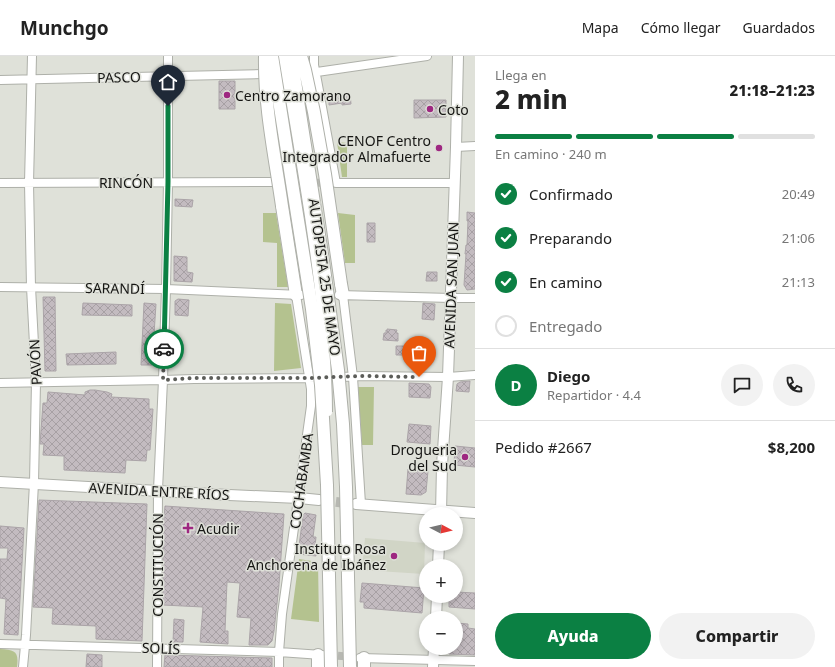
<!DOCTYPE html>
<html lang="es">
<head>
<meta charset="utf-8">
<style>
	:root { --surface:#fff; --page:#f2f2f2; --text:#222; --muted:#767676; --line:#e0e0e0; --accent:#0b8043 }
	body { margin:0; font-family:"Noto Sans",sans-serif; background:var(--page); color:var(--text); height:100vh; display:flex; flex-direction:column; font-size:15px; white-space:nowrap }
	* { box-sizing:border-box; margin:0 }
	p { font-size:13px; color:var(--muted) }
	.icon { flex:none; width:22px; height:22px; fill:none; stroke:currentColor; stroke-width:2; stroke-linecap:round; stroke-linejoin:round }
	.map { position:relative; flex:1; overflow:hidden }
	.details { display:flex; flex-direction:column; background:var(--surface); width:360px }
	.details>* { flex:none }
	.needle { width:26px; rotate:97deg }
	.tools { position:absolute; left:419px; top:451px; display:grid; gap:8px }
	.tools a { display:grid; place-items:center; width:44px; height:44px; border-radius:50%; background:var(--surface); box-shadow:0 2px 6px #0003; font-size:20px }
	.pin { position:absolute; display:grid; place-items:center; width:34px; height:34px; color:#fff; margin:-41px -17px; border-radius:50% 50% 50% 0; rotate:-45deg; box-shadow:0 0 4px #0007 }
	.pin .icon { rotate:45deg }
	.courier { position:absolute; display:grid; place-items:center; width:40px; height:40px; margin:-20px; border:3px solid #0b8043; border-radius:50%; background:#fff; color:#222; box-shadow:0 1px 5px #0007 }
	.summary em { font-style:normal; font-weight:800 }
	.summary div { display:flex; flex-direction:column-reverse }
	.summary { display:flex; align-items:center; justify-content:space-between; height:68px; padding:0 20px }
	h1 { font-size:26px; font-weight:800; line-height:30px }
	.bar { display:grid; grid-template-columns:repeat(4,1fr); gap:6px 4px; align-content:center; height:48px; padding:0 20px }
	.bar i { height:5px; border-radius:3px; background:var(--line) }
	.bar .active { background:var(--accent) }
	.bar p { grid-column:span 4 }
	.line { display:flex; align-items:center; gap:10px; padding:0 20px; border-top:1px solid var(--line) }
	.line div { flex:1 }
	.round { display:grid; place-items:center; flex:none; width:42px; height:42px; border-radius:21px; background:var(--page) }
	ol { padding:0 20px; list-style:none }
	li { display:flex; align-items:center; gap:12px; height:44px }
	li p { margin-inline-start:auto }
	li .icon { padding:4px; border-radius:50%; background:var(--accent); color:#fff; stroke-width:4 }
	li:last-child { color:var(--muted) }
	li i { width:22px; height:22px; border:2px solid var(--line); border-radius:50% }
	.cta { display:flex; gap:8px; margin-top:auto; padding:8px 20px }
	.cta a { flex:1; height:46px; border-radius:24px; background:var(--accent); color:#fff; font-size:16px; font-weight:800; line-height:46px; text-align:center }
	.cta a+a { background:var(--page); color:var(--text) }
	header { display:flex; align-items:center; gap:24px; box-sizing:border-box; height:56px; padding:0 20px; background:var(--surface); border-bottom:1px solid var(--line) }
	header strong { font-size:19px }
	nav { display:flex; gap:22px; margin-inline-start:auto; font-size:14px }
	main { display:flex; flex:1; min-height:0 }
	.map>svg:first-child { display:block }
</style>
</head>
<body>
<header>
<strong>Munchgo</strong>
<nav><a>Mapa</a><a>Cómo llegar</a><a>Guardados</a></nav>
</header>
<main>
<div class="map">
<svg width="475" height="611" viewBox="0 0 475 611">
	<defs>
		<pattern id="building-cross-hatch" width="8" height="8" patternUnits="userSpaceOnUse"><rect width="8" height="8" fill="#c3bbc0"/><path d="M0 0l8 8M0 8l8-8" fill="none" stroke="#a7a0a4"/></pattern>
	</defs>
	<rect width="100%" height="100%" fill="#dfe1d9"/>
	<path fill="#d1d5c6" d="M365,482L425,487L424,518L362,514Z"/>
	<path fill="#b4c28f" d="M337,86L347,87V121H342Z
		M263,157H276L288,231H277V187L263,186Z
		M338,157L355,159V207H345Z
		M275,247L291,248L301,312L274,315Z
		M358,331H374L373,389H362Z
		M299,503L318,506L319,566L291,563Z
		M0,593C15,594 19,595 17,611H0Z"/>
	<path fill="url(#building-cross-hatch)" stroke="#aba4a8" d="M219,25H235V53H219Z
		M350,38L351,48L342,49V47L329,49V40Z
		M414,44H446V61L414,62Z
		M175,143L193,144L192,151L175,150Z
		M467,156L475,157V233L467,234L464,229L466,198H465L466,189H467L468,165H467Z
		M367,167H375V186H367Z
		M174,200L187,201V216L193,217L192,226L174,225Z
		M427,216H437V225H426Z
		M43,241H55L56,315H45Z
		M178,243L189,244L188,260L175,259V245Z
		M83,247L132,249V260L82,259Z
		M144,247L156,248L152,309H141Z
		M423,247L435,248L434,264L422,263Z
		M387,273L397,274L396,277H398V285L383,284L384,277H386V274L387,275Z
		M396,290H433V299H396Z
		M116,296V308L67,309L66,298Z
		M470,325L469,336L456,335L457,328L460,326Z
		M409,327L429,328L431,331L430,342L409,341Z
		M90,334H95L107,336L112,338L111,341L149,343V353H153L150,394H147L146,405L126,404L125,417L64,414V400L43,399L44,388H40L43,347H47L48,336L85,339V336Z
		M409,368L431,370L430,388L407,386Z
		M455,390L475,392V411L454,409Z
		M408,413L428,415L426,436L421,439L406,438Z
		M39,444L147,448L142,585L96,583V570L52,568L53,552L33,551Z
		M165,450L284,458L279,529L274,575L272,585L268,589H249L251,562L237,561L240,527L227,526L225,575H228V588L200,586L203,551L163,549V473Z
		M305,457L316,459L313,481H316L315,490H318L316,500L298,498L303,459Z
		M0,470L24,472L18,579L4,578L6,543L0,542V503H7L8,492H0Z
		M362,527L424,532L422,557L364,552V546H360Z
		M456,536L475,537V553L449,551V540H456Z
		M174,563L184,564L183,586H173Z
		M456,567L468,568V572L475,573V599L449,598L445,592H456Z
		M87,598L102,599V611H86Z
		M165,599L272,602V611H164Z"/>
	<g fill="none" stroke-linecap="round" stroke-linejoin="round">
		<path stroke="#b7b8b2" stroke-width="8" stroke-dasharray="8 4" stroke-linecap="butt" d="M276,126L331,127
			M326,599L355,601"/>
		<path stroke="#b7b8b2" stroke-width="10" stroke-dasharray="10 5" stroke-linecap="butt" d="M321,444L353,448"/>
		<g stroke="#aeb0a9" stroke-width="10">
			<path id="minor" d="M314,0V9L317,24L336,127H455
				M310,17L427,0
				M0,24L262,18
				M456,91L475,90
				M0,127L276,126
				M0,231L166,233L301,239
				M339,239L451,242H475
				M343,239L353,321L361,448
				M0,327L163,324L194,323L309,322L363,320L448,321L475,319
				M0,588L279,596L322,599
				M360,602L475,605
				M23,611L26,579L34,427L36,326L31,231L29,127L32,0
				M157,611L158,434L163,324L166,233L168,126V0
				M279,611V596L282,558L311,350V333L296,239"/>
		</g>
		<g stroke="#aeb0a9" stroke-width="12">
			<path id="major" d="M0,426L229,439L299,442L319,444
				M356,448L475,457
				M441,458L442,409L448,321L456,91L458,0
				M438,510L439,488
				M436,562L437,540
				M433,611L434,592"/>
		</g>
		<g stroke="#aeb0a9" stroke-width="14">
			<path id="highway" d="M282,150L296,239
				M341,228L343,239
				M318,599V611
				M364,602V611"/>
		</g>
		<use href="#minor" stroke="#fff" stroke-width="8"/>
		<use href="#major" stroke="#fff" stroke-width="10"/>
		<use href="#highway" stroke="#fff" stroke-width="12"/>
		<g stroke="#aeb0a9" stroke-width="10" stroke-linecap="butt">
			<path id="minor-bridge" d="M283,0C295,75 309,150 318,225C323,269 328,312 328,356"/>
		</g>
		<g stroke="#aeb0a9" stroke-width="14" stroke-linecap="butt">
			<path id="highway-bridge" d="M265,0C264,50 275,101 282,150
				M272,0L312,253L321,329L327,429L331,611
				M291,0L322,198L338,314L343,368L346,431L350,611
				M301,0L305,14L314,56L325,118L341,228"/>
		</g>
		<use href="#minor-bridge" stroke="#fff" stroke-width="8"/>
		<use href="#highway-bridge" stroke="#fff" stroke-width="12"/>
	</g>
	<g fill="none" stroke-linecap="round" stroke-linejoin="round">
		<path stroke="#5c5d59" stroke-width="4" stroke-dasharray="0 7.2" d="M164,293L163,324L194,322H309L363,320L419,321"/>
		<path stroke="#0b8043" stroke-width="5" d="M164,293L168,126V50"/>
	</g>
	<g fill="#9e2781" stroke="#dfe1d9" stroke-width="1.5">
		<circle cx="227" cy="39" r="4"/>
		<circle cx="430" cy="53" r="4"/>
		<circle cx="439" cy="92" r="4"/>
		<circle cx="465" cy="401" r="4"/>
		<path d="M186 466h4v4h4v4h-4v4h-4v-4h-4v-4h4z"/>
		<circle cx="394" cy="500" r="4"/>
	</g>
	<g text-anchor="middle" dominant-baseline="central" stroke-width="3" stroke-linejoin="round" paint-order="stroke">
		<g font-size="14" fill="#161614" stroke="#dfe1d9">
			<text transform="translate(119 21) rotate(-1)">PASCO</text>
			<text x="126" y="126">RINCÓN</text>
			<text transform="translate(325 221) rotate(82)">AUTOPISTA 25 DE MAYO</text>
			<text transform="translate(451 229) rotate(-88)">AVENIDA SAN JUAN</text>
			<text transform="translate(115 232) rotate(1)">SARANDÍ</text>
			<text transform="translate(35 306) rotate(-93)">PAVÓN</text>
			<text transform="translate(301 425) rotate(-82)">COCHABAMBA</text>
			<text transform="translate(159 435) rotate(3)">AVENIDA ENTRE RÍOS</text>
			<text transform="translate(157 509) rotate(-90)">CONSTITUCIÓN</text>
			<text transform="translate(161 592) rotate(2)">SOLÍS</text>
		</g>
		<g font-size="14" fill="#161614" stroke="#dfe1d9" text-anchor="start">
			<text x="235" y="39">Centro Zamorano</text>
			<text x="438" y="53">Coto</text>
			<text x="431" y="84" text-anchor="end">CENOF Centro<tspan x="431" dy="16">Integrador Almafuerte</tspan></text>
			<text x="457" y="393" text-anchor="end">Drogueria<tspan x="457" dy="16">del Sud</tspan></text>
			<text x="197" y="472">Acudir</text>
			<text x="386" y="492" text-anchor="end">Instituto Rosa<tspan x="386" dy="16">Anchorena de Ibáñez</tspan></text>
		</g>
	</g>
</svg>
<div class="tools">
<a><svg class="needle" viewBox="-14 -14 28 28"><path d="M0-13l5 13h-10z" fill="#e53935"/><path d="M0 13l5-13h-10z" fill="#767676"/></svg></a>
<a>+</a>
<a>−</a>
</div>
<div class="pin" style="left:419px;top:321px;background:#ea580c"><svg class="icon" aria-label="bag" viewBox="0 0 24 24"><path d="M5 8h14l-1 12H6zM9 8a3 3 0 0 1 6 0"/></svg></div>
<div class="pin" style="left:168px;top:50px;background:#1f2937"><svg class="icon" aria-label="home" viewBox="0 0 24 24"><path d="M3 11l9-7 9 7M6 9v11h12V9"/></svg></div>
<div class="courier" style="left:164px;top:293px"><svg class="icon" aria-label="car" viewBox="0 0 24 24"><path d="M5 17H2v-5l4-1 3-4h7l3 4 3 1v5h-3M9 17h6M6 11h13"/><circle cx="7" cy="17" r="2"/><circle cx="17" cy="17" r="2"/></svg></div>
</div>
<section class="details">
<div class="summary"><div><h1>2 min</h1><p>Llega en</p></div><em>21:18–21:23</em></div>
<div class="bar"><i class="active"></i><i class="active"></i><i class="active"></i><i></i><p>En camino · 240 m</p></div>
<ol>
<li><svg class="icon" aria-label="check" viewBox="0 0 24 24"><path d="M5 12l5 5 9-10"/></svg>Confirmado<p>20:49</p></li>
<li><svg class="icon" aria-label="check" viewBox="0 0 24 24"><path d="M5 12l5 5 9-10"/></svg>Preparando<p>21:06</p></li>
<li><svg class="icon" aria-label="check" viewBox="0 0 24 24"><path d="M5 12l5 5 9-10"/></svg>En camino<p>21:13</p></li>
<li><i></i>Entregado</li>
</ol>
<div class="line" style="height:72px"><b class="round" style="background:var(--accent);color:#fff">D</b><div><b>Diego</b><p>Repartidor · 4.4</p></div><a class="round"><svg class="icon" aria-label="chat" viewBox="0 0 24 24"><path d="M4 5h16v11H9l-5 4z"/></svg></a><a class="round"><svg class="icon" aria-label="phone" viewBox="0 0 24 24"><path d="M5 4h4l2 5-3 2q2 4 5 5l2-3 5 2v4C11 20 4 13 5 4z"/></svg></a></div>
<div class="line" style="height:52px"><div>Pedido #2667</div><b>$8,200</b></div>
<div class="cta"><a>Ayuda</a><a>Compartir</a></div>
</section>
</main>
</body>
</html>
